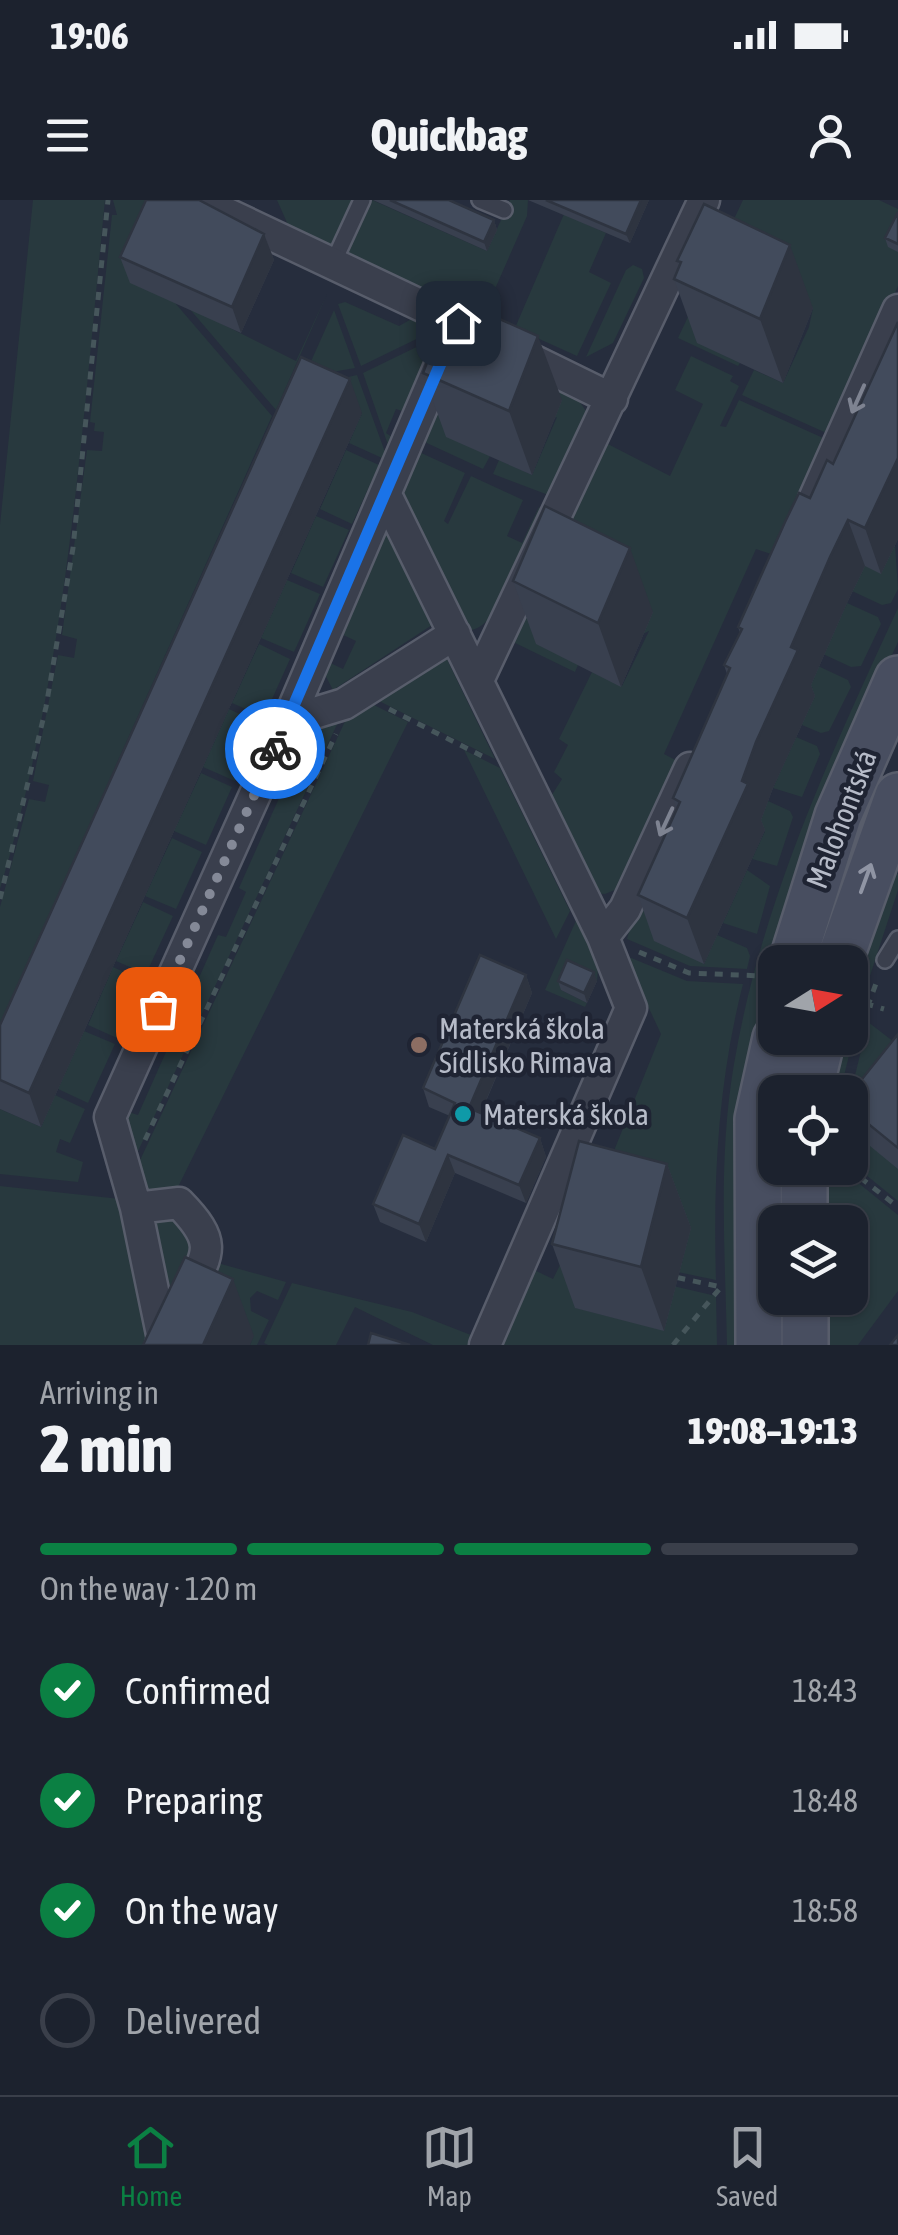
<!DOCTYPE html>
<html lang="en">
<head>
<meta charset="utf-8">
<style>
	:root { --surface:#1c222e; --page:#252a36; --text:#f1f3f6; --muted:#a0a4aa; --line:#3a3f4a; --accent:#0b8043 }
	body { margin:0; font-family:"Asap Condensed",sans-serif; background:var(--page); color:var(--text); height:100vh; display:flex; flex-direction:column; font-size:38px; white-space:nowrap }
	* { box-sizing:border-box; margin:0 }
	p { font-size:32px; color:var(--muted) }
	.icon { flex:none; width:55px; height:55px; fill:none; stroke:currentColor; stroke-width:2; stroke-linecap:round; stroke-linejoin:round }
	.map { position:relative; height:1145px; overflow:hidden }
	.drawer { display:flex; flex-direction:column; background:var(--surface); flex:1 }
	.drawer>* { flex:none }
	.needle { width:65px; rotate:79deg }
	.buttons { position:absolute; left:758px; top:745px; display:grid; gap:20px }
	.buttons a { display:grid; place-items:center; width:110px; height:110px; border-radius:20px; background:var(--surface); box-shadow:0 2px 8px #0004,0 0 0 2px var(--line); font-size:50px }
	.pin { position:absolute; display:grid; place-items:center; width:85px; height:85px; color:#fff; margin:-42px; border-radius:20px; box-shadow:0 5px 15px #0006 }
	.courier { position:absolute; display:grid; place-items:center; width:100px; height:100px; margin:-50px; border:8px solid #1a73e8; border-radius:50%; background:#fff; color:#222; box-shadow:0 2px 12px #0007 }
	.overview em { font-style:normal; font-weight:800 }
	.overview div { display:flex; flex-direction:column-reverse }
	.overview { display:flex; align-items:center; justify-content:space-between; height:170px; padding:0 40px }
	h1 { font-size:65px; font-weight:800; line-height:75px }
	.bar { display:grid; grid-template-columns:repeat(4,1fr); gap:15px 10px; align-content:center; height:120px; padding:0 40px }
	.bar i { height:12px; border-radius:8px; background:var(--line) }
	.bar .selected { background:var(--accent) }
	.bar p { grid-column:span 4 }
	ol { padding:0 40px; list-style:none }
	li { display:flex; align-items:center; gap:30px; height:110px }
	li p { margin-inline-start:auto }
	li .icon { padding:10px; border-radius:50%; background:var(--accent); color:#fff; stroke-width:4 }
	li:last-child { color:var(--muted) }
	li i { width:55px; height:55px; border:5px solid var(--line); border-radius:50% }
	.status { display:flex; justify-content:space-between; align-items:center; height:70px; padding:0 50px; background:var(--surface); direction:ltr }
	.status svg { height:28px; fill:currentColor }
	header { display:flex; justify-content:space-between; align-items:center; height:130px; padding:0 40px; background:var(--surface); font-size:45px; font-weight:800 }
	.tabs { display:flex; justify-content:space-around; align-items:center; height:140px; border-top:2px solid var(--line); background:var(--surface); font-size:28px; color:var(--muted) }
	.tabs a { display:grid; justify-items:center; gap:5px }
	.tabs .selected { color:var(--accent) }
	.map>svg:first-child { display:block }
</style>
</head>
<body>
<div class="status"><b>19:06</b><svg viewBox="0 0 49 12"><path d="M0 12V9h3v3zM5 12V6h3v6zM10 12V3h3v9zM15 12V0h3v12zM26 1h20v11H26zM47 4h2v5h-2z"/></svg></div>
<header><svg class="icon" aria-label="menu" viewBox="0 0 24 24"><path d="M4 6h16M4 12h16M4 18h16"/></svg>Quickbag<svg class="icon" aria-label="person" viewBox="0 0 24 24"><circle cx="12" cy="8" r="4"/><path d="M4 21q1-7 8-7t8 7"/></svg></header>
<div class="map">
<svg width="898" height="1145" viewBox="0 0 898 1145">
	<rect width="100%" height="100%" fill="#262d3d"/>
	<path fill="#28393e" d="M33,0H105C82,230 67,467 0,689V325Z
		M113,0H168L176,104L272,216L0,825V707L29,599L45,602L49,585L33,581L58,455L74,458L77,439L62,435L87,250L102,251L104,232L94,231L95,223L90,222L112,15H117Z
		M277,0H355L329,53L293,36Z
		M372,0L487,51L510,0H528L527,16L484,114L468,116L343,60Z
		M743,0H879L898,9V86L833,236L742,195L754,170L783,183L809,127L813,108L697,142L740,163L738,166L678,138Z
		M564,14L606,33L589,72L611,83L577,156L515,128Z
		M633,65L642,69L644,78L613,143L586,157L626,70Z
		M327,94L276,210L188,107L296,161Z
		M345,102L399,126L424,112L437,129L361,166L338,104Z
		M334,110L355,168L304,177Z
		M435,138L402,211L396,209L386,233L392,237L388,245L363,173Z
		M691,156L733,176L730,181L739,186L720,226L726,227L739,200L832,242L780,357L756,349L664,554L685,565L622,687L605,694L591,693L541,612L562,579L554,572L568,545L559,539L592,472L622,486L649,431L578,465L575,472L509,440L602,241L670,276L703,204L675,190Z
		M450,161L573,192L588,214L551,296L493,274L499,260L532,275L557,217L490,256L483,269L416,238Z
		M357,175L385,252L382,258L349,243L362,213L331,181Z
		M346,250L379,265L352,324L320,309Z
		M419,252L465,273L444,321L448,324L471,276L523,300L507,336L522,343L539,307L544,310C532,337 500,430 469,430L401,293Z
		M316,316L349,330L323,387L291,373Z
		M385,327L435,423L333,490L321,467L324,460L343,469L356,441L337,432Z
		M895,344L898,389L891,403L882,405L852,391L863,365Z
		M287,380L320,394L294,452L261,438Z
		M847,403L878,417L881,424L861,466L851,467L823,454Z
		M898,408V442L867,508L773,769L751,862L741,1145H727C725,1052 718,957 734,864C761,704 830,555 898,408Z
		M259,444L290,459L264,517L232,503Z
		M443,451L495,559L373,498Z
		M818,466L848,480L851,487L829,531L821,533L802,525L806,492Z
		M368,502L408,522L178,987L152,995L135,971L348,515Z
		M229,509L261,524L235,581L203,567Z
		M340,518L133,962L121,916L128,912L138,915L218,735L226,737L246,692L239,688L309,531Z
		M796,537L817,546L820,554L802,597L773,588Z
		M464,550L500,568L570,711L556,739Z
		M201,573L232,587L206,645L174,631Z
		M768,601L790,611L793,617L777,666L752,659L765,631L756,626Z
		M172,638L202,652L176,709L145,696Z
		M747,670L770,686L757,734L723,723Z
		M888,670L898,674V690L865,791L840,892H829L839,838H850V790Z
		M638,699L704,764L717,735L747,748L750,756L747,769L690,766L627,739Z
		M143,702L173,716L146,774L116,761Z
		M579,714L599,757L597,781L571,769L561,790L587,803L585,807L545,790Z
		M624,755L687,781L743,784C718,882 713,979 716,1080L673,1071L682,1062L690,1028L576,1045L661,834Z
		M113,767L143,781L117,838L88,825Z
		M868,822L898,845V1001L850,962V896Z
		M84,831L115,844L88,903L58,889Z
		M55,895L85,909L70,943L60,939L56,952L83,962L78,982L0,974V909L41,927Z
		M822,968H840L898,1015V1091L858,1145H822L820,1098H850V1022H820Z
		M0,986L120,999L150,1145H0Z
		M169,1016L190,1027L196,1039L169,1107L149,1018Z
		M564,1057L576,1108L663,1130L673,1096L669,1085L716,1096L717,1145H500L532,1069L553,1079Z
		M214,1062L286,1082L278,1100L257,1091L250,1098L251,1111L269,1120L257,1145H250L253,1137L188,1145Z
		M292,1083L412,1112L476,1137L473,1145H433L355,1107L336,1145H268L264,1143Z"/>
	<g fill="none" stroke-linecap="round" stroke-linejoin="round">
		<g stroke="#585d6b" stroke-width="20">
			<path id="service" d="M480,0L504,10
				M333,63L362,0
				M885,760L898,739"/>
		</g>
		<g stroke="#585d6b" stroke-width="35">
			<path id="minor" d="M514,151L612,199
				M386,295L603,737L631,808L485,1145
				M814,299L898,110
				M479,478L704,0
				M288,521L344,504L455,434
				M603,737L625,709L690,568
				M136,1008L179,1003C219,1044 209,1053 184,1099
				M161,1145L163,1139L136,1008L110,917L288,521L458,123L198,0"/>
		</g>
		<g stroke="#585d6b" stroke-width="50">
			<path id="secondary" d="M792,762L838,616L898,479
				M839,762L898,596
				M809,892L822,838
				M804,968V1022
				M805,1098V1145
				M759,1145L758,919L776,838"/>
		</g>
		<path stroke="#46565b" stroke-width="5" stroke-dasharray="8 8" stroke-linecap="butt" d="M389,509L482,556
			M0,699L46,507L73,348L108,0
			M639,752L689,773L763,776
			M850,799L884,809
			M862,822L878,778
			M145,940L336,534
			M848,968L898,1007
			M673,1145L721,1087L675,1077"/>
		<use href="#service" stroke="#3a3f4d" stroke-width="15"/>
		<use href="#minor" stroke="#3a3f4d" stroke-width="30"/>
		<use href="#secondary" stroke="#484e60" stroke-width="45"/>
	</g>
	<path fill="#39404f" d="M373,0H449L494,20L497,30L487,51Z
		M528,0H649L630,43Z
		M898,12V52L888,47L885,38Z
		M264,34L274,60L241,133L130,83L120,57Z
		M677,61L813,108L783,183L697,143L674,79L679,66Z
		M898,122V339L881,374L865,366L847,403L811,485L815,496L773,588L761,620L765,630L704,764L654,741L638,695L677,609L673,598L727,474L724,465L740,433L738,427L810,298L833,264Z
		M423,173L562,200L532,275L446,237Z
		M362,213L41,927L0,909V825Z
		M513,381L653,412L621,487L536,444Z
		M526,775L532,793L481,913L540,938L546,957L526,1003L455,973L426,1042L380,1022L373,1004L435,949L450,916L429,907L423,888Z
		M558,781H597L587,803L561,790Z
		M898,834V969L853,932L850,923V894Z
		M667,964L691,1028L664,1131L575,1108L552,1044Z"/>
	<path fill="#2e3440" d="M641,0H649L630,43L626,34Z
		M494,20L497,30L487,51L484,42Z
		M264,34L274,60L241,133L232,107Z
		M790,45L813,108L783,183L760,119Z
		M538,136L562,200L532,275L509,211Z
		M350,179L362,213L41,927L29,893Z
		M898,258V339L881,374L865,328Z
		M848,320L865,366L847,403L811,485L815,496L773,588L761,620L765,630L704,764L687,718L742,581L791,447L830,357Z
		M630,348L653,412L621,487L598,423Z
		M594,772L597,781L587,803L584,793Z
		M526,775L532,793L475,926L469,908Z
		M540,938L546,957L526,1003L519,985Z
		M448,955L455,973L426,1042L419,1024Z
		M667,964L691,1028L664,1131L641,1067Z
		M233,1079L254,1136L250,1145H203Z"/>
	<path fill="#424b5c" stroke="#2e3440" stroke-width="2.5" d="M146,0H199L264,34L232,107L120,57Z
		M390,0H449L494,20L484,42Z
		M546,0H641L626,34Z
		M704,4L790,45L760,119L674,79L681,62L677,61Z
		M898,12V44L885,38Z
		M452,98L538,136L509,211L423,173Z
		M898,122V258L865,328L848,320L830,357L791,447L798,450L756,542L742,581L748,584L687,718L638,695L680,602L673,598L730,468L724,465L742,429L738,427L785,322L799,293L810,298L827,260L833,264Z
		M301,157L350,179L29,893L0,880V825Z
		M545,306L630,348L598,423L513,381Z
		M480,755L526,775L469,908L540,938L519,985L448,955L419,1024L373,1004L403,935L435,949L455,903L423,888Z
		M567,760L594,772L584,793L558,781Z
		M898,834V948L850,909V894Z
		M579,941L667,964L641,1067L552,1044Z
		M185,1057L233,1079L203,1145H143Z
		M371,1133L410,1145H368Z
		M898,1135V1145H890Z"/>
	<defs><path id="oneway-shaft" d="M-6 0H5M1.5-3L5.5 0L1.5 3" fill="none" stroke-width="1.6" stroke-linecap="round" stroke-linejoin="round" transform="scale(2.5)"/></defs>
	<g stroke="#7e8391">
		<use href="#oneway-shaft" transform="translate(858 199) rotate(114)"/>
		<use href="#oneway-shaft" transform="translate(666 622) rotate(115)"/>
	</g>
	<use stroke="#9095a4" href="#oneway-shaft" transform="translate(866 678) rotate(-70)"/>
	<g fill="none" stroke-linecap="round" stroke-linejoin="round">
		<path stroke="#848997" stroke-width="10" stroke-dasharray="0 18" d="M158,809L275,549"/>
		<path stroke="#1a73e8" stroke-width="12" d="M275,549L458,123"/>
	</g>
	<circle fill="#8d6e63" stroke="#1f2433" stroke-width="4" cx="419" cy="845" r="10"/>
	<circle fill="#0f9aa8" stroke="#1f2433" stroke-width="4" cx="463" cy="914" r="10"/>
	<g text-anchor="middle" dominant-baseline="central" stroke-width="9" stroke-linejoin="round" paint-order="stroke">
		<g font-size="30" fill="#b6bbc8" stroke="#1f2433">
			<text transform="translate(841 619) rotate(-69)">Malohontská</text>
		</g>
		<g font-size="30" fill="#b6bbc8" stroke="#1f2433" text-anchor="start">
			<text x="439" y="828">Materská škola<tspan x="439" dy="34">Sídlisko Rimava</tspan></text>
			<text x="483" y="914">Materská škola</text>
		</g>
	</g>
</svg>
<div class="buttons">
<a><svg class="needle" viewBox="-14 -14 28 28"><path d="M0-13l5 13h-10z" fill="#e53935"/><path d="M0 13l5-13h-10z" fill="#a0a4aa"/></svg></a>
<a><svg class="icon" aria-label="locate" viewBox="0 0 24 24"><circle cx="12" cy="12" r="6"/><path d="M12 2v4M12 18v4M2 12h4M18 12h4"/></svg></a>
<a><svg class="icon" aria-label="layers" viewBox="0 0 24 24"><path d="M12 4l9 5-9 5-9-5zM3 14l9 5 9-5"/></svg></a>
</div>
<div class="pin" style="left:158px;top:809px;background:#ea580c"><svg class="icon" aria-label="bag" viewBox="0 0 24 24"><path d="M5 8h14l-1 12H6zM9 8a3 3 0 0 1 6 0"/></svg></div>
<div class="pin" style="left:458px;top:123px;background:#1f2937"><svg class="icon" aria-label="home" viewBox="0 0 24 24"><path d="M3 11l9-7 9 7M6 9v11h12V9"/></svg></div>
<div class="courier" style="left:275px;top:549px"><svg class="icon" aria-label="bike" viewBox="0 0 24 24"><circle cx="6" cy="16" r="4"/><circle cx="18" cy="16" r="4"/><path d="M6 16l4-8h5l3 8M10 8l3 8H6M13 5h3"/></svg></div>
</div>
<section class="drawer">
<div class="overview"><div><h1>2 min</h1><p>Arriving in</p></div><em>19:08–19:13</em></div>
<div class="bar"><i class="selected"></i><i class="selected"></i><i class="selected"></i><i></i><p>On the way · 120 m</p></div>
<ol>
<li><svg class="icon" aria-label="check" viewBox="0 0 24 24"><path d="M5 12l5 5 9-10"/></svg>Confirmed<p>18:43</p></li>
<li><svg class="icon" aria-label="check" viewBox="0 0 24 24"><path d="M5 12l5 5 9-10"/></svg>Preparing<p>18:48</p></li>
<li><svg class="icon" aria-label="check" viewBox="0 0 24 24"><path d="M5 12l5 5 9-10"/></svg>On the way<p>18:58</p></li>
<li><i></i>Delivered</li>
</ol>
</section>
<nav class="tabs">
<a class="selected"><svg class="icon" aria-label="home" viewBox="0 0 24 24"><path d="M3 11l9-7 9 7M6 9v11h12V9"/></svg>Home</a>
<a><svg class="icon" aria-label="map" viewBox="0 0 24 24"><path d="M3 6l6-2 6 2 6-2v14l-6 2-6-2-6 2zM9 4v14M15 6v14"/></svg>Map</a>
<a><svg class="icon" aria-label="saved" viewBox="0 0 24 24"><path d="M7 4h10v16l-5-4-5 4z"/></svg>Saved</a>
</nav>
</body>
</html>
